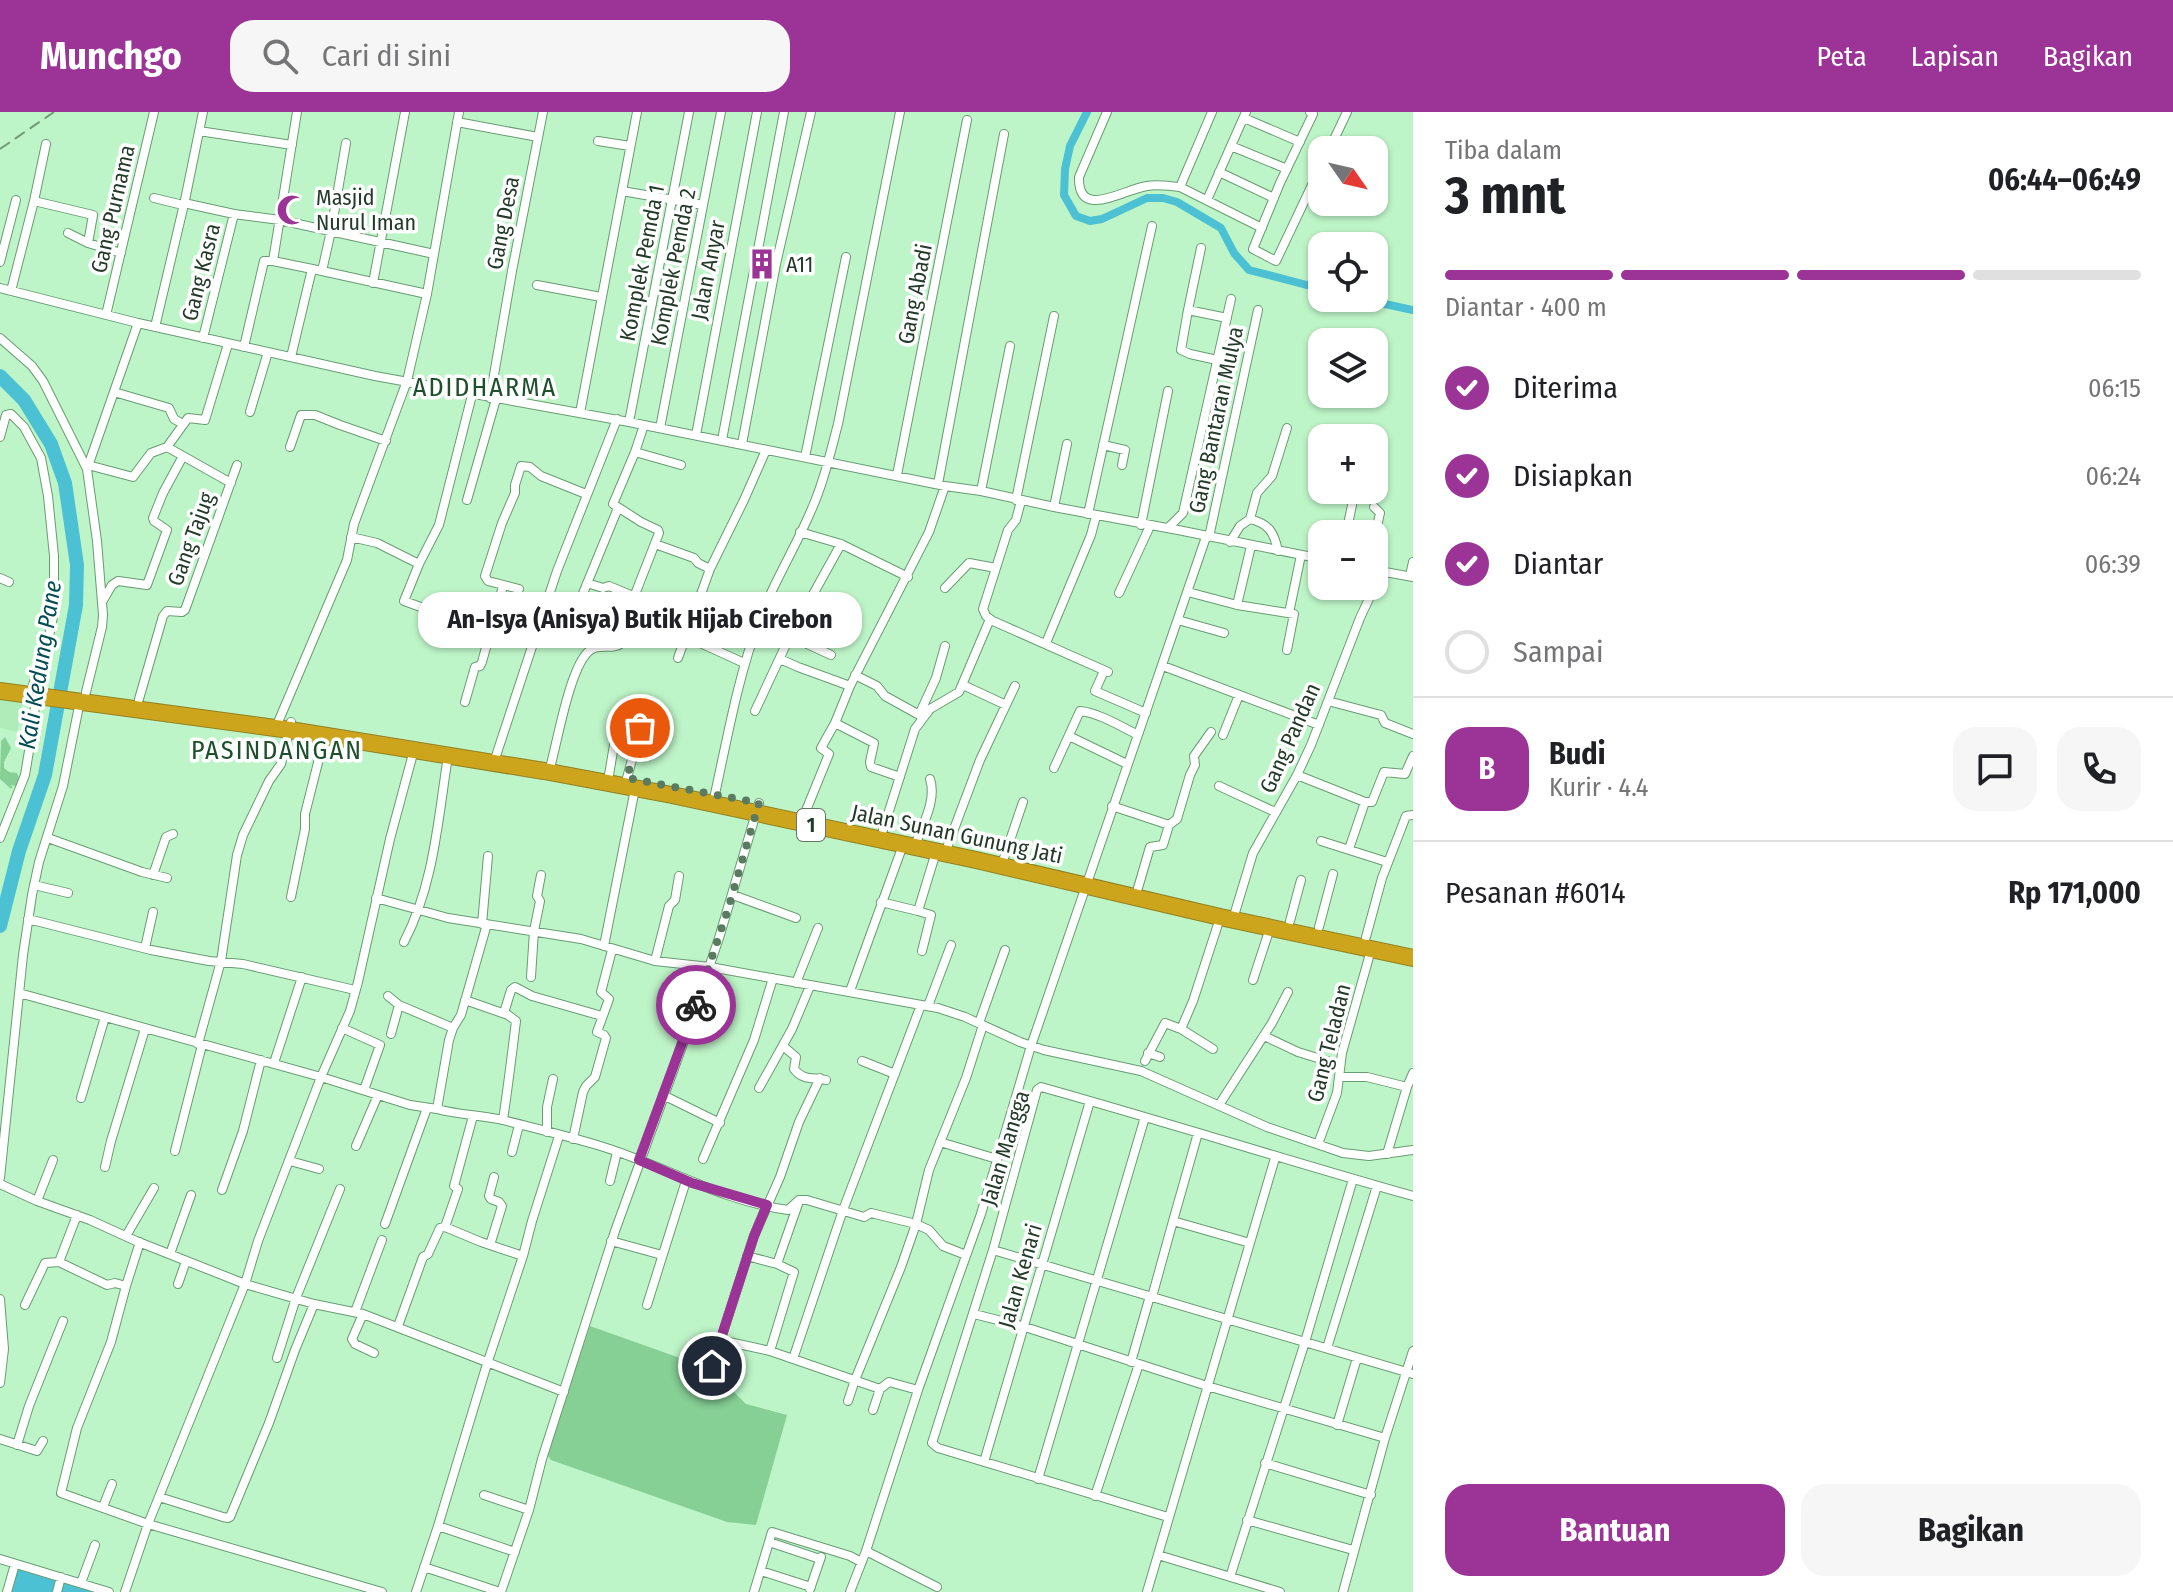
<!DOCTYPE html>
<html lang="id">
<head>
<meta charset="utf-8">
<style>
	:root { --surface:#fff; --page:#f6f6f6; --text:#202124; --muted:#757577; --line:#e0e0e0; --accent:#9c3497 }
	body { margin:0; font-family:"Fira Sans Condensed",sans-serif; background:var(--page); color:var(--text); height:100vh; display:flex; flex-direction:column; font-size:30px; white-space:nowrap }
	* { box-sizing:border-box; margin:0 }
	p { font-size:26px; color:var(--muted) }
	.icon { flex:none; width:44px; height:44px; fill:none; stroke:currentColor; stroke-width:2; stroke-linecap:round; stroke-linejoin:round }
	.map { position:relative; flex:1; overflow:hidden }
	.side { display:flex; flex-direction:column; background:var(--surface); width:760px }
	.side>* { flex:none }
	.needle { width:52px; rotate:124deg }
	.fabs { position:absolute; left:1308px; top:24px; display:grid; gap:16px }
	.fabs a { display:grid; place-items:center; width:80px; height:80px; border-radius:16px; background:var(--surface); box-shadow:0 2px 6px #0004; font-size:40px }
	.pin { position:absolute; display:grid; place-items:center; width:68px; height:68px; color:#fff; margin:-34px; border:4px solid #fff; border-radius:50%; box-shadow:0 2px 8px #0007 }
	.courier { position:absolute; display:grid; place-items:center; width:80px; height:80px; margin:-40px; border:6px solid #9c3497; border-radius:50%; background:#fff; color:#222; box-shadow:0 2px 10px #0007 }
	.bubble { position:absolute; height:56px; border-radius:24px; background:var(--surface); box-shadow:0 2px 6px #0004; font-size:26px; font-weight:700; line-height:56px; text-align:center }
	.overview em { font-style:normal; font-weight:700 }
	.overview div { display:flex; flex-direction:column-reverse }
	.overview { display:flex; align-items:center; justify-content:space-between; height:136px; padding:0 32px }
	h1 { font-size:52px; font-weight:700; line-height:60px }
	.bar { display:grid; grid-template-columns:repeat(4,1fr); gap:12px 8px; align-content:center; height:96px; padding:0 32px }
	.bar i { height:10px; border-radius:6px; background:var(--line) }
	.bar .current { background:var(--accent) }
	.bar p { grid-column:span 4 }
	.line { display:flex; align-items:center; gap:20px; padding:0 32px; border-top:2px solid var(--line) }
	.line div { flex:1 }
	.round { display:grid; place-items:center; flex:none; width:84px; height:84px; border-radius:24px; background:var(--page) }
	ol { padding:0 32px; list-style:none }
	li { display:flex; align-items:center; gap:24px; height:88px }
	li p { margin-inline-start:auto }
	li .icon { padding:8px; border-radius:50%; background:var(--accent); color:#fff; stroke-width:4 }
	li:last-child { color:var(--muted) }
	li i { width:44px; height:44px; border:4px solid var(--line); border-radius:50% }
	.cta { display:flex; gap:16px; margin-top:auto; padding:16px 32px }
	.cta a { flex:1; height:92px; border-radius:24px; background:var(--accent); color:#fff; font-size:32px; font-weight:700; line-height:92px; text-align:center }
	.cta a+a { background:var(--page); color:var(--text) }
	header { display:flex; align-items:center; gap:48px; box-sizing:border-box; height:112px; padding:0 40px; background:var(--accent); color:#fff }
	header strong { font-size:38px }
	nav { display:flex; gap:44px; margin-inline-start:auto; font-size:28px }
	.search { width:560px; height:72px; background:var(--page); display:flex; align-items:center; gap:20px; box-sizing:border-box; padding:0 28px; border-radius:24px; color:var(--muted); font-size:30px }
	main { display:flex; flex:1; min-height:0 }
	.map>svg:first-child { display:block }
</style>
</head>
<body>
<header>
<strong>Munchgo</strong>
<div class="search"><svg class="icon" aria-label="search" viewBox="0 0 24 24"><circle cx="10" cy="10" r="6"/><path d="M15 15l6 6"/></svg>Cari di sini</div>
<nav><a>Peta</a><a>Lapisan</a><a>Bagikan</a></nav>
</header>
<main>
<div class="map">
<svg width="1413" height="1480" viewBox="0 0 1413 1480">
	<rect width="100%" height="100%" fill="#bef5c8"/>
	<path fill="#afecba" d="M0,585L23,588L17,620L0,616Z"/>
	<path fill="#86cf95" d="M5,625L11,636L4,650V656L9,660L17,661L19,666L16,674L10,673L13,675L11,677L0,667L1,629Z
		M590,1214L708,1256L717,1275L734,1280L746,1292L787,1303L756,1413L727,1410L551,1348L548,1344V1337Z"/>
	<path fill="#4cc1d4" d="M16,1454L104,1480H9Z"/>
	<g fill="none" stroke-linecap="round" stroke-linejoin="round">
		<path stroke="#4cc1d4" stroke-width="8" d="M1087,0L1070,34L1065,57L1064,83L1076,104L1090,109L1102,107L1147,86H1163L1177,90L1221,116L1234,141L1249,158L1322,177
			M1357,186L1413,198"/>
		<path stroke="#4cc1d4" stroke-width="14" d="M0,264L24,288L51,332L65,371L77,453L76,493L45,663L19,739L0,814"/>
		<g stroke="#689c72" stroke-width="10">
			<path id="street" d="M1107,0L1079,65C1078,109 1124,77 1147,74C1157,72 1169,74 1180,75
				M1212,0L1180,75L1262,116
				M1310,0L1313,2L1280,71L1253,137L1276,149L1322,52
				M1244,6L1300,30
				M457,10L538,25
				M199,19L292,33
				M598,29L630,34
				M346,31L331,119L322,159L427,182
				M1231,34L1287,57
				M1329,38L1347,0
				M1219,60L1274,86
				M622,79L703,93
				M154,86L183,93
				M1207,88L1246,0
				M34,89L93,103L88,131L121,141
				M184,91L234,102L280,108L434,142
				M68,121L88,131
				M1201,136L1188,198L1227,206
				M273,149L297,0
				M0,150L16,88
				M373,171L405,0
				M537,173L601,185
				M0,176L138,211
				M11,179L34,89L46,32
				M1188,198L1181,238L1190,242L1217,248
				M106,203L154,0
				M155,215L185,88L203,0
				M0,226L32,254L43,269L87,357
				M203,226L234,102
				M244,235L264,149H273L322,159
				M291,245L312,157
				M114,280L169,296L174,307L183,312
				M490,286L512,159L543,0
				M250,300L268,240
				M580,301L637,0
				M629,310L689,0
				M644,313L635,340L681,353
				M660,316L721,0
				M696,323L757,0
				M0,325L6,303L11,302L24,315L41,346L48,384L54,444V500L49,524L33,573
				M722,328L784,0
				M742,332L776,152L811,0
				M1103,333L1125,338L1122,353
				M167,335L231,371
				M290,335L301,303H315L340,313L386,329
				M805,345L846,145
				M88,353L133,365L151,341L167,335L188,306L205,308L228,232
				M897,363L967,8
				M938,372L1004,22
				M981,379L1010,234
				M467,388L496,287
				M1016,388L1054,204
				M1021,389L1016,408L1008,418L983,497L986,504L993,509L1108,560
				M1054,395L1067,332
				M1374,395L1380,401L1374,428
				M1088,402L1152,114
				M1250,407C1269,412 1274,420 1278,439
				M1141,413L1168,279
				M1168,416L1183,401L1231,187
				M800,420L841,432L908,465
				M1346,422L1352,393
				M351,425L377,431L419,452
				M1209,425L1258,198
				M1230,430L1240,414L1250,407L1257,381L1272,364L1287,316
				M655,432L694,446L698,451L710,457
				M1374,458L1413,465
				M1410,464L1413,450
				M0,466L9,470
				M587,471L603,476L609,474L691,508
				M945,476L969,451L996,456
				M519,477L488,469L485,464L502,411L515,381V373L521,354L530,355L541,364L586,382
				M1188,480L1237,493L1294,502L1287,538
				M1119,481L1150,414
				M102,490L112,473L118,469L147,473L167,418L154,409L153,406L163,381L183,344
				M1237,493L1251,434
				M577,496L618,396
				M1289,501L1301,443
				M454,507L404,489L419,452L439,413L472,283
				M1178,508L1224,521
				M685,524L744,551
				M790,524L831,543
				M1046,531L1091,423L1096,404
				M678,546L710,457L744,388L766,338
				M780,547L798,555L850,574
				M1163,554L1319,613
				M1104,559L1095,579L1146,601
				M855,563L877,574L885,584L923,605
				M963,573L1006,593
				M86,580L102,515L103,503L97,429L87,357L138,211L375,264L629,310L945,374L981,379L1054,395L1178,418L1322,447
				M139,587L163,504L167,499L182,500L185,498L237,353
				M1328,589L1377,602L1381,603L1385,611L1413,622
				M465,590L475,555L480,554L482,550L503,474
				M755,599L790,524L841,432
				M919,603L936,566L945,534
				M279,608L347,448L354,412L407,269L427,182L459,0
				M835,611L874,631L870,650L871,655L900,665
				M1223,623L1239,583
				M1069,624L1127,652
				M494,650L557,459L617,307
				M551,652C558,626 570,557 588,540C598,530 612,539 622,531L634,485L659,421L658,418L641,410L613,392L635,340
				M1054,656L1080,599C1099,601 1120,614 1138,623
				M609,663L615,627
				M1297,663L1365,690H1372L1384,660L1405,662L1413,644
				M627,666L647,592
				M1219,674L1275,700
				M713,691C727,629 737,567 760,506C774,470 795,436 810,401C823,373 830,342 838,312L900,0
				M1112,694L1169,713
				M805,701L829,642L821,636L835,611L850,574L929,420L945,374
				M883,718L915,617L930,597L959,580L990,507
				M0,726L25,663L33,615L36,583
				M48,726L142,760L167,766
				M1321,729L1387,750
				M948,733L980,648L1015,574
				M915,734C922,713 937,689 930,667
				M1349,737L1365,690
				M1004,746L1023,690
				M153,763L166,725L173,722
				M34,773L68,781
				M1138,776L1150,735L1163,733L1169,713L1177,707L1190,663L1195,653L1194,644L1211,620
				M733,783L796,806
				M291,785L305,717V702L325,623
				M376,786L448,806L581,827L655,849L710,855L938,896L965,905L1020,930L1044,938L1141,959L1267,1015L1343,1041L1369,1044L1413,1038
				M881,790L918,799
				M28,807L151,838L209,849L243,852L355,878
				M1233,807L1253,741L1297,663L1311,633L1360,506L1382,459
				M1290,809L1301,768
				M482,812L488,744
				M487,812L461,903L453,916L449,928L437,997C459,1003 481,1003 503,1008C534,1016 567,1024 597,1033C662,1052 720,1089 788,1098L799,1088H807L864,1105L871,1101L916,1112L929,1118L943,1134L966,1143
				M1319,815L1333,762
				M1366,825L1382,766L1406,704L1413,703
				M404,830C434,773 438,707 448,644
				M604,834L635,677
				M145,836L153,800
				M922,839L931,803L918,799L936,740
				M655,849L669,794L675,788L679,764
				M531,865L534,819L540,789L537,784L541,763
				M1253,868L1270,816
				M796,871L818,816
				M850,879L903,733
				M19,881L321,965L350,899L358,870L390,727L414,638
				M388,884L399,893L453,916
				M465,888L508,903L516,909C512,942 508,975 503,1008
				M928,894L951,833
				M504,901L511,878L515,875L532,884L602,904
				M979,911L1005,838
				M342,916L380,933L364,978
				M1181,917L1213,937
				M391,922L399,893
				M1264,924L1298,940L1340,953
				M198,932L221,849L237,743L243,723L269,669L281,652L291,610
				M783,934L796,945L794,957C803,969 814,965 826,968
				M1148,941L1160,945
				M862,949L895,962
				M1145,949L1165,911L1181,917L1193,889L1220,806
				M274,951L302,865
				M1339,965H1367L1407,975
				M759,976L792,917L810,874
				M663,983L720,1011
				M81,986L105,905
				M1219,993L1272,911L1288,880
				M547,1020V995L553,967
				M573,1027L583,980L586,974L595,965L606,926L604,923L597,920L609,887L601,880L612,838
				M940,1030L997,1047
				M1318,1032L1337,981L1342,941L1371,838
				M356,1034L378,983
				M175,1039L202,933
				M512,1040L519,1013
				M1387,1042L1407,975L1413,961
				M703,1047L754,928L773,866
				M290,1049L319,1057
				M105,1055L111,1029L145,917
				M0,1066L23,843L32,783L39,750L63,674L80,589
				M610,1069L617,1040
				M0,1072L37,1089L90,1108L136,1129L245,1172L314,1192L363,1202L564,1280
				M222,1078L243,1019L261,948
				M37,1089L53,1048
				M1173,1109L1198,1021
				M385,1112L427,996
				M445,1115L481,1130L523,1144
				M126,1124L154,1076
				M611,1129L662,1143
				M140,1130L126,1174L111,1230L77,1316L61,1381L148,1412L382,1480
				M490,1133L502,1094L499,1090L491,1087L489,1084L494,1065
				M993,1138L1413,1262
				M170,1142L191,1083
				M747,1144L777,1152L794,1160L770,1239
				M59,1150L107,1173L115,1171L126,1174
				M777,1152L798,1092
				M178,1172L186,1149
				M1152,1185L1173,1109L1250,1131
				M0,1187L4,1237L0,1271
				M25,1193L45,1151L59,1150L77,1103
				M647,1193L686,1069
				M355,1200L382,1128
				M363,1202L352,1227L355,1232L374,1241
				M974,1202L1025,1215L1207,1274L1385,1326
				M398,1214L423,1145L428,1142L440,1116L445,1115L458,1077L454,1074L473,1004
				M720,1228L770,1239L880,1277L889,1270L918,1278
				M1327,1236L1377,1074
				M277,1246L296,1186L340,1077
				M793,1247L843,1098L921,893
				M1131,1250L1150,1184
				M707,1270L754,1124L780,1065L799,1010L820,966
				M848,1289L855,1268L901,1155L916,1112L929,1058L966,966L983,913
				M873,1298L880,1277
				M1337,1313L1357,1246
				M0,1327L37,1339L43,1329
				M17,1333L29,1294L63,1209
				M984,1350L1090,989
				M1265,1351L1371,1383
				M1038,1367L1145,1005
				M484,1383L529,1398
				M1095,1384L1139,1252
				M159,1385L223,1405L228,1406L230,1405L269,1311L295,1238L314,1192
				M103,1395L112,1372
				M1168,1405L938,1336L932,1331L993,1138L1037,978L1041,975C1166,1010 1289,1049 1413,1084
				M1247,1408L1353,1438
				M438,1414L515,1440
				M769,1430L820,1447
				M866,1439L937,1475
				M1158,1443L1280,1480
				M0,1447L109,1480
				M424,1455L500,1480
				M761,1459L811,1475
				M1230,1465L1305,1230L1353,1067
				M81,1471L95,1433
				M810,1477L821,1445
				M7,1480L15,1452
				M57,1480L61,1465
				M125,1480L148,1412L245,1172L258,1129L321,965L410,993L437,997
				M416,1480L438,1414L487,1252L523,1144L532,1109L559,1024
				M501,1480L529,1398L542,1347L615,1119L684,929L719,826L759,691
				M754,1480L772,1420L850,1444L861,1450
				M850,1480L866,1439L918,1278L981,1102L1031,934L1206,425
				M1147,1480L1275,1046
				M1343,1480L1385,1326L1413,1239"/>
		</g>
		<g stroke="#928021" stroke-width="18">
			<path id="highway" d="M0,579L290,618L544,659L672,683L976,748L1220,805L1413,846"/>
		</g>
		<use href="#street" stroke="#fff" stroke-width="8"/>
		<use href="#highway" stroke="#cda51d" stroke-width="16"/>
		<path stroke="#72997a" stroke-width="2" stroke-dasharray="12 6" stroke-linecap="butt" d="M0,37L54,0"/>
	</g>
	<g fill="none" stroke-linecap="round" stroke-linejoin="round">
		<path stroke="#5a7b61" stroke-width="8" stroke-dasharray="0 14.4" d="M640,616L627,666L759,691L728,797L696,893"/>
		<path stroke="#9c3497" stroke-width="10" d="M696,893L639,1048L692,1071L767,1093L754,1124L712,1254"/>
	</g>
	<defs>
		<g id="mosque-bare" transform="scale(2.4)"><path d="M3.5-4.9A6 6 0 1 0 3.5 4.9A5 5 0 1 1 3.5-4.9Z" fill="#9c3497" stroke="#fff" stroke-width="2.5" paint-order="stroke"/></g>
		<g id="building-bare" transform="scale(2.4)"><path d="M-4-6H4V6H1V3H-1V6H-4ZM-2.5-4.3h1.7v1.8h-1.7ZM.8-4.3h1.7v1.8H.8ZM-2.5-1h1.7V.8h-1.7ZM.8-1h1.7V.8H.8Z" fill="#9c3497" stroke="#fff" stroke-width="2.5" paint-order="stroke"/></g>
	</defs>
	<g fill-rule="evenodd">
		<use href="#mosque-bare" x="292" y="98"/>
		<use href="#building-bare" x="762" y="152"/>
	</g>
	<g text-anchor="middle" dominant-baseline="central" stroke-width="7" stroke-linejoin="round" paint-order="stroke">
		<rect fill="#fff" stroke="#667569" stroke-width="2" x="797" y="697" width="28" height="32" rx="6"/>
		<g font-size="20" font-weight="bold" fill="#243a29">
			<text x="811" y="713">1</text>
		</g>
		<g font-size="22" fill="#243a29" stroke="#fff" text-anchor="start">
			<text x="316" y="85">Masjid<tspan x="316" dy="25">Nurul Iman</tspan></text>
			<text x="786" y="152">A11</text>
		</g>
		<g font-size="22" fill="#243a29" stroke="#fff">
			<text transform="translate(113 97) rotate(-77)">Gang Purnama</text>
			<text transform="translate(503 111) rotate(-79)">Gang Desa</text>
			<text transform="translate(642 151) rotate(-79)">Komplek Pemda 1</text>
			<text transform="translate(673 155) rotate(-79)">Komplek Pemda 2</text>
			<text transform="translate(708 158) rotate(-79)">Jalan Anyar</text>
			<text transform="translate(201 160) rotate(-76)">Gang Kasra</text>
			<text transform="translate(915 182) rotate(-79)">Gang Abadi</text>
			<text transform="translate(1216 308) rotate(-78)">Gang Bantaran Mulya</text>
			<text transform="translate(191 427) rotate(-70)">Gang Tajug</text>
			<text transform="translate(1290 626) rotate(-66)">Gang Pandan</text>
			<text transform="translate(957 722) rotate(12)">Jalan Sunan Gunung Jati</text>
			<text transform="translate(1329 931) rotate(-76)">Gang Teladan</text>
			<text transform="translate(1005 1036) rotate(-73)">Jalan Mangga</text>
			<text transform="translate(1020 1164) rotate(-74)">Jalan Kenari</text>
		</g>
		<g font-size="24" font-style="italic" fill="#024c56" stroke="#fff">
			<text transform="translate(40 553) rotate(-81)">Kali Kedung Pane</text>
		</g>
		<g font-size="26" letter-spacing="2" fill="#1e502b" stroke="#fff">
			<text x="485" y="275">ADIDHARMA</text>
			<text x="277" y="638">PASINDANGAN</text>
		</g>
	</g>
</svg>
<div class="fabs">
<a><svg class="needle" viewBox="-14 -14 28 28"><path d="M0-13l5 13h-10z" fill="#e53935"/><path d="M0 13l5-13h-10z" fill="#757577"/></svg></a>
<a><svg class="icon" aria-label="locate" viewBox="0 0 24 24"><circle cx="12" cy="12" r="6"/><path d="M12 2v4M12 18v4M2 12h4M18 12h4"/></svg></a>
<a><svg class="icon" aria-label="layers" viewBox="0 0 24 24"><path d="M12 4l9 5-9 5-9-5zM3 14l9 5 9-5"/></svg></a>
<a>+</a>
<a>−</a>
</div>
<div class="pin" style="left:640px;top:616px;background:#ea580c"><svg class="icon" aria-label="bag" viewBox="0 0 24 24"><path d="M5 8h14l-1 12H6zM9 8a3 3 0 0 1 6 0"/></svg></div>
<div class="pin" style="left:712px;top:1254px;background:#1f2937"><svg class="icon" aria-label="home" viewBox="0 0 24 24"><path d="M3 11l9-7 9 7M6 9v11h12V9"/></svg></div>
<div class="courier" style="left:696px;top:893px"><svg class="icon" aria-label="bike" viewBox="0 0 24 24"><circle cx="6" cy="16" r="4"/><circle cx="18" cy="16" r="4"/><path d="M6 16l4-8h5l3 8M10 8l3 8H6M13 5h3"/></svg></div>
<div class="bubble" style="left:418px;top:480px;width:444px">An-Isya (Anisya) Butik Hijab Cirebon</div>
</div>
<section class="side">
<div class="overview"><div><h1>3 mnt</h1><p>Tiba dalam</p></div><em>06:44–06:49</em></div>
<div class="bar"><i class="current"></i><i class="current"></i><i class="current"></i><i></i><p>Diantar · 400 m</p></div>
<ol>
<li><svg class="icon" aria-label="check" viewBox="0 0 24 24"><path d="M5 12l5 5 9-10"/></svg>Diterima<p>06:15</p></li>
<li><svg class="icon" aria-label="check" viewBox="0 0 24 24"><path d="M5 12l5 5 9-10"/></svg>Disiapkan<p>06:24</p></li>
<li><svg class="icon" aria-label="check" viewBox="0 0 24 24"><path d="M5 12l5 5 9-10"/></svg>Diantar<p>06:39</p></li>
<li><i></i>Sampai</li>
</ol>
<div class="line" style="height:144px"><b class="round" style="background:var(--accent);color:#fff">B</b><div><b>Budi</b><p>Kurir · 4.4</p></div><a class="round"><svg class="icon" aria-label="chat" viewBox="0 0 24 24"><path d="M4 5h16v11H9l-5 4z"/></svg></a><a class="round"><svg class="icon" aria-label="phone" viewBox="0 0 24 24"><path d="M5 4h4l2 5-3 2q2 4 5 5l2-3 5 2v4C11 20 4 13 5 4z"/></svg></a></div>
<div class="line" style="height:104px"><div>Pesanan #6014</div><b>Rp 171,000</b></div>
<div class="cta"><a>Bantuan</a><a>Bagikan</a></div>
</section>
</main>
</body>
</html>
